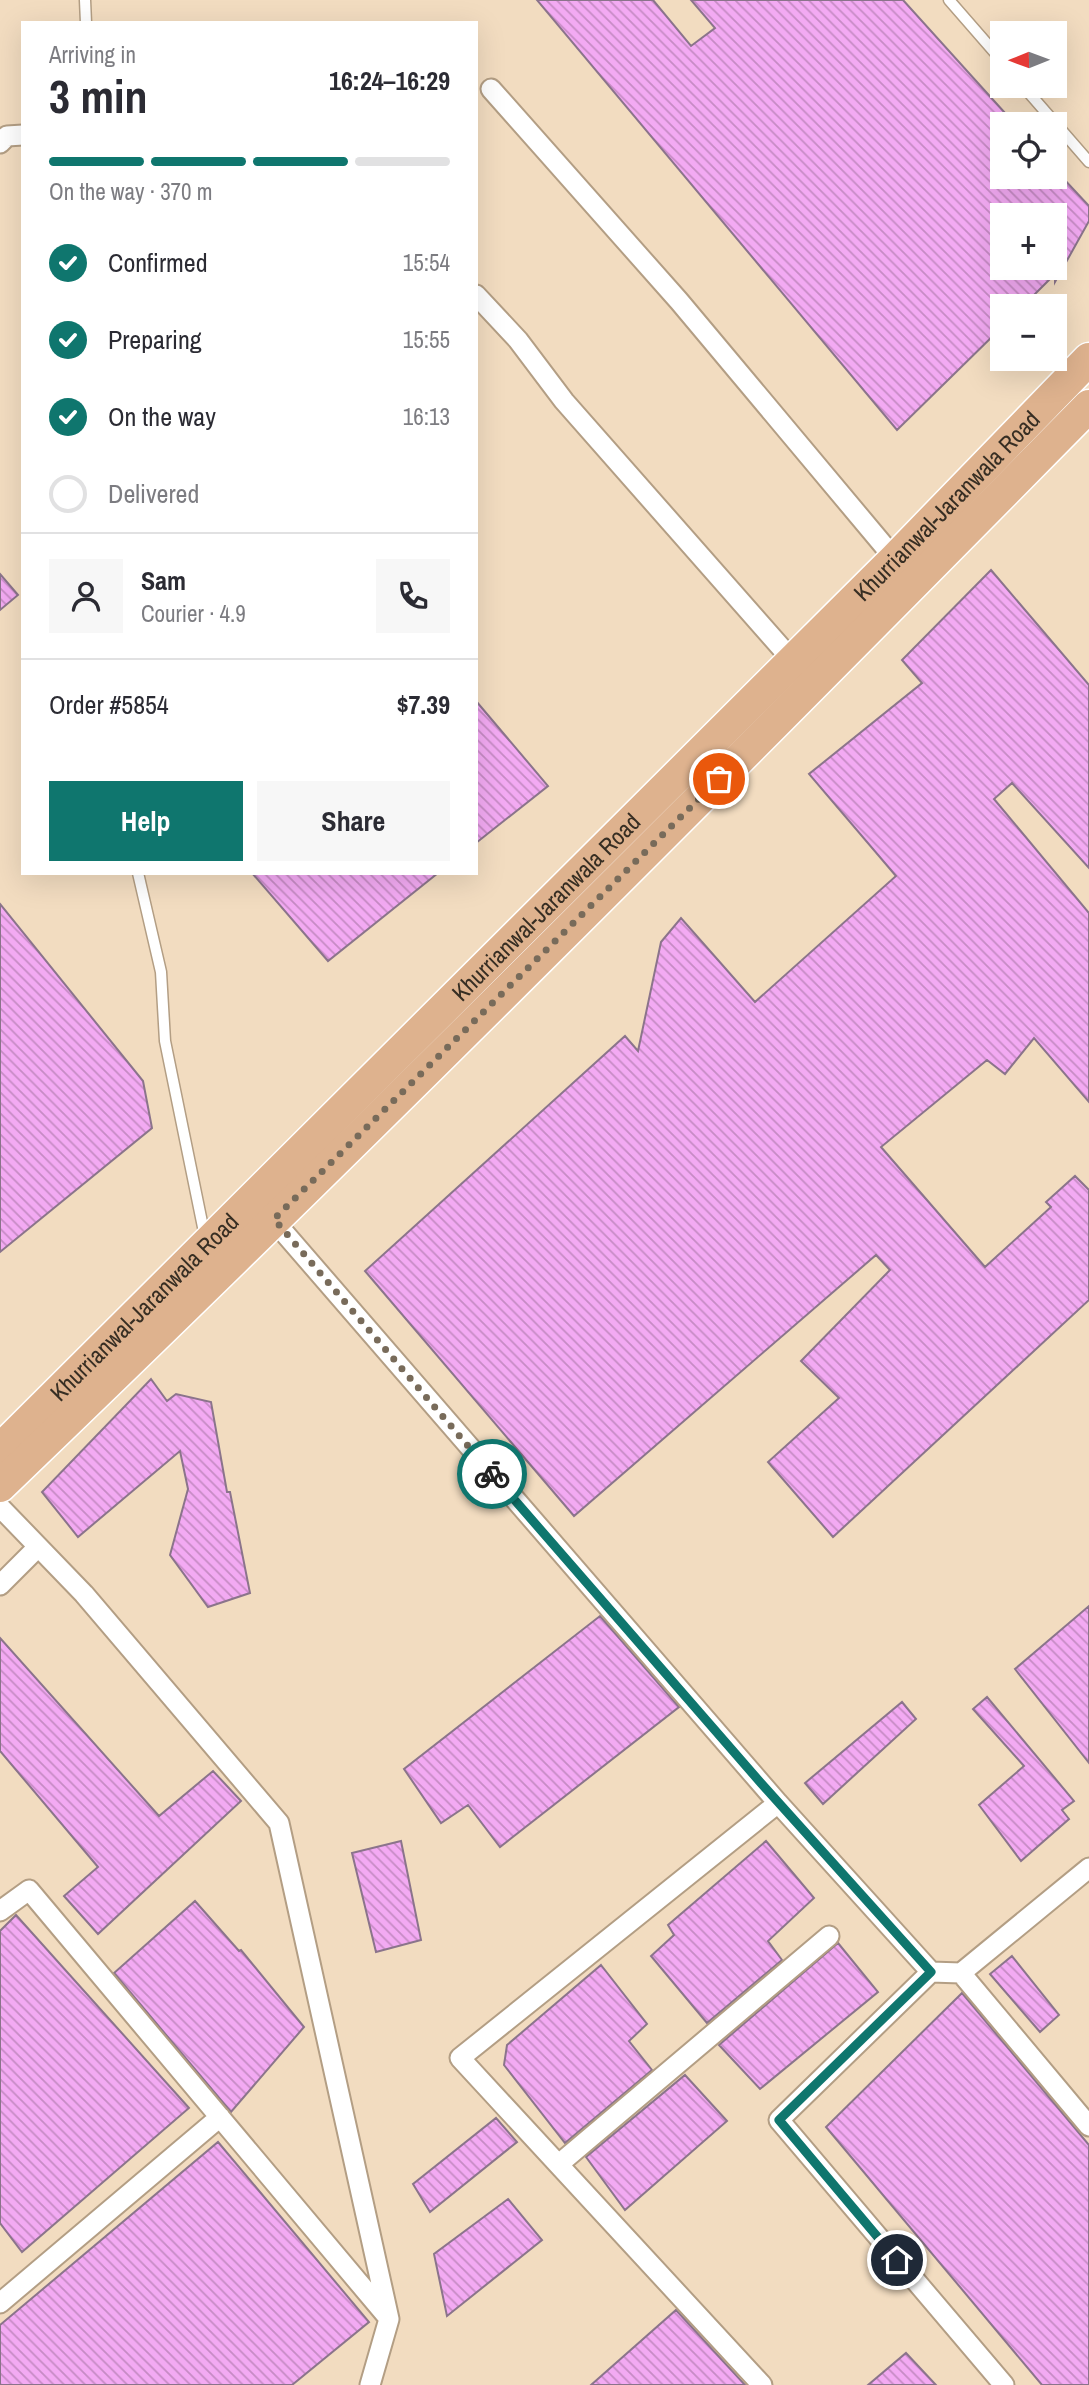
<!DOCTYPE html>
<html lang="en">
<head>
<meta charset="utf-8">
<style>
	:root { --surface:#fff; --page:#f7f7f7; --text:#2b2b33; --muted:#7c7c81; --line:#e1e1e2; --accent:#0f766e }
	body { margin:0; font-family:"Archivo Narrow",sans-serif; background:var(--page); color:var(--text); height:100vh; display:flex; flex-direction:column; font-size:26px; white-space:nowrap }
	* { box-sizing:border-box; margin:0 }
	p { font-size:23px; color:var(--muted) }
	.icon { flex:none; width:38px; height:38px; fill:none; stroke:currentColor; stroke-width:2; stroke-linecap:round; stroke-linejoin:round }
	.map { position:relative; flex:1; overflow:hidden }
	.details { position:absolute; left:21px; top:21px; width:457px; height:854px; display:flex; flex-direction:column; background:var(--surface); border-radius:0px; box-shadow:0 7px 28px #0002 }
	.details>* { flex:none }
	.needle { width:46px; rotate:269deg }
	.fabs { position:absolute; left:990px; top:21px; display:grid; gap:14px }
	.fabs a { display:grid; place-items:center; width:77px; height:77px; border-radius:0px; background:var(--surface); box-shadow:0 7px 28px #0002; font-size:35px }
	.pin { position:absolute; display:grid; place-items:center; width:60px; height:60px; color:#fff; margin:-30px; border:4px solid #fff; border-radius:50%; box-shadow:0 2px 7px #0007 }
	.courier { position:absolute; display:grid; place-items:center; width:70px; height:70px; margin:-35px; border:5px solid #0f766e; border-radius:50%; background:#fff; color:#222; box-shadow:0 2px 9px #0007 }
	.headline em { font-style:normal; font-weight:700 }
	.headline div { display:flex; flex-direction:column-reverse }
	.headline { display:flex; align-items:center; justify-content:space-between; height:119px; padding:0 28px }
	h1 { font-size:46px; font-weight:700; line-height:52px }
	.bar { display:grid; grid-template-columns:repeat(4,1fr); gap:10px 7px; align-content:center; height:84px; padding:0 28px }
	.bar i { height:9px; border-radius:5px; background:var(--line) }
	.bar .current { background:var(--accent) }
	.bar p { grid-column:span 4 }
	.line { display:flex; align-items:center; gap:18px; padding:0 28px; border-top:2px solid var(--line) }
	.line div { flex:1 }
	.round { display:grid; place-items:center; flex:none; width:74px; height:74px; border-radius:0px; background:var(--page) }
	ol { padding:0 28px; list-style:none }
	li { display:flex; align-items:center; gap:21px; height:77px }
	li p { margin-inline-start:auto }
	li .icon { padding:7px; border-radius:50%; background:var(--accent); color:#fff; stroke-width:4 }
	li:last-child { color:var(--muted) }
	li i { width:38px; height:38px; border:4px solid var(--line); border-radius:50% }
	.cta { display:flex; gap:14px; margin-top:auto; padding:14px 28px }
	.cta a { flex:1; height:80px; border-radius:0px; background:var(--accent); color:#fff; font-size:28px; font-weight:700; line-height:80px; text-align:center }
	.cta a+a { background:var(--page); color:var(--text) }
	.map>svg:first-child { display:block }
</style>
</head>
<body>
<div class="map">
<svg width="1089" height="2385" viewBox="0 0 1089 2385">
	<defs>
		<pattern id="building-back-hatch" width="6" height="6" patternUnits="userSpaceOnUse" patternTransform="scale(1.75)"><rect width="6" height="6" fill="#f3aaf3"/><path d="M-1 5l2 2M0 0l6 6M5-1l2 2" fill="none" stroke="#c68bc4"/></pattern>
	</defs>
	<rect width="100%" height="100%" fill="#f2dcc0"/>
	<path fill="url(#building-back-hatch)" stroke="#8b748b" stroke-width="2" fill-rule="evenodd" d="M537,0H653L691,46L715,28L691,0H903L1015,124H1003V177H1062L1089,206V221L1055,282V274L1023,306H1003V326L897,430ZM1003,215H1055V268H1003Z
		M991,570L1089,685V868L1012,783L994,799L1089,913V1102L1034,1038L1005,1074L987,1060L881,1147L985,1267L1051,1207L1046,1202L1075,1176L1089,1190V1300L833,1537L768,1462L839,1398L801,1361L890,1270L876,1255L574,1516L365,1271L625,1036L638,1051L661,942L681,918L755,1002L896,876L809,774L922,683L902,660Z
		M0,574L18,595L0,610Z
		M476,701L548,786L476,843Z
		M252,873H438L328,961Z
		M0,904L143,1081L152,1128L0,1252Z
		M151,1379L167,1401L176,1394L211,1402L227,1492H230L250,1593L208,1607L170,1555L188,1489L180,1451L78,1537L42,1492Z
		M1089,1606V1763L1015,1669Z
		M600,1616L679,1707L500,1847L468,1805L441,1823L404,1769Z
		M0,1638L159,1816L213,1771L241,1801L98,1934L64,1896L98,1867L0,1751Z
		M987,1697L1074,1801L1062,1810L1069,1819L1021,1861L979,1805L1024,1766L973,1709Z
		M902,1702L916,1719L823,1804L805,1783Z
		M401,1841L421,1940L376,1952L352,1853Z
		M766,1841L814,1898L768,1941L782,1960L707,2023L651,1956L674,1935L668,1925Z
		M195,1901L239,1951L241,1950L304,2027L231,2112L114,1973Z
		M16,1915L189,2108L22,2252L0,2223V1931Z
		M838,1943L878,1992L760,2089L719,2045Z
		M1012,1956L1059,2015L1040,2032L990,1974Z
		M601,1965L647,2024L629,2041L652,2070L565,2143L504,2065L507,2045Z
		M962,1993L1089,2145V2385H1042L826,2127Z
		M685,2075L727,2121L625,2210L586,2157Z
		M496,2118L517,2142L430,2212L413,2184Z
		M218,2142L369,2322L292,2385H0V2325Z
		M508,2199L542,2240L447,2316L434,2254Z
		M676,2310L745,2385H591Z
		M906,2353L936,2385H868Z"/>
	<g fill="none" stroke-linecap="round" stroke-linejoin="round">
		<g stroke="#b39e84" stroke-width="13">
			<path id="lane" d="M85,0L86,23
				M949,0L1003,62
				M1023,86L1089,162
				M138,873L161,972L165,1041L205,1237"/>
		</g>
		<g stroke="#b39e84" stroke-width="23">
			<path id="street" d="M491,89L679,301L895,559
				M0,143L7,136L23,135
				M476,295L518,340L564,401L793,661
				M268,1214L778,1803L931,1972
				M0,1507L84,1594L279,1823L389,2319L370,2385
				M0,1585L38,1547
				M0,1911L29,1890L386,2315
				M961,1973L1089,1868
				M559,2164L829,1936
				M0,2303L220,2117
				M762,2385L460,2058L778,1803
				M1004,2385L779,2120L931,1972L961,1973L1089,2126"/>
		</g>
		<g stroke="#fff" stroke-width="35">
			<g id="primary">
				<path id="s1" d="M0,1450L895,559L1089,359"/>
				<path d="M0,1486C369,1132 730,770 1089,406"/>
			</g>
		</g>
		<use href="#lane" stroke="#fff" stroke-width="10"/>
		<use href="#street" stroke="#fff" stroke-width="19"/>
		<use href="#primary" stroke="#deb28e" stroke-width="32"/>
	</g>
	<g fill="none" stroke-linecap="round" stroke-linejoin="round">
		<path stroke="#786b5a" stroke-width="7" stroke-dasharray="0 12.6" d="M492,1474L274,1219L719,779"/>
		<path stroke="#0f766e" stroke-width="9" d="M492,1474L760,1782L931,1972L779,2120L897,2260"/>
	</g>
	<g text-anchor="middle" dominant-baseline="central" stroke-width="7" stroke-linejoin="round" paint-order="stroke">
		<g font-size="24" fill="#372e23" stroke="#f2dcc0">
			<text stroke="none"><textPath href="#s1" startOffset="1337">Khurrianwal-Jaranwala Road</textPath></text>
			<text stroke="none"><textPath href="#s1" startOffset="770">Khurrianwal-Jaranwala Road</textPath></text>
			<text stroke="none"><textPath href="#s1" startOffset="203">Khurrianwal-Jaranwala Road</textPath></text>
		</g>
	</g>
</svg>
<div class="fabs">
<a><svg class="needle" viewBox="-14 -14 28 28"><path d="M0-13l5 13h-10z" fill="#e53935"/><path d="M0 13l5-13h-10z" fill="#7c7c81"/></svg></a>
<a><svg class="icon" aria-label="locate" viewBox="0 0 24 24"><circle cx="12" cy="12" r="6"/><path d="M12 2v4M12 18v4M2 12h4M18 12h4"/></svg></a>
<a>+</a>
<a>−</a>
</div>
<div class="pin" style="left:719px;top:779px;background:#ea580c"><svg class="icon" aria-label="bag" viewBox="0 0 24 24"><path d="M5 8h14l-1 12H6zM9 8a3 3 0 0 1 6 0"/></svg></div>
<div class="pin" style="left:897px;top:2260px;background:#1f2937"><svg class="icon" aria-label="home" viewBox="0 0 24 24"><path d="M3 11l9-7 9 7M6 9v11h12V9"/></svg></div>
<div class="courier" style="left:492px;top:1474px"><svg class="icon" aria-label="bike" viewBox="0 0 24 24"><circle cx="6" cy="16" r="4"/><circle cx="18" cy="16" r="4"/><path d="M6 16l4-8h5l3 8M10 8l3 8H6M13 5h3"/></svg></div>
<section class="details">
<div class="headline"><div><h1>3 min</h1><p>Arriving in</p></div><em>16:24–16:29</em></div>
<div class="bar"><i class="current"></i><i class="current"></i><i class="current"></i><i></i><p>On the way · 370 m</p></div>
<ol>
<li><svg class="icon" aria-label="check" viewBox="0 0 24 24"><path d="M5 12l5 5 9-10"/></svg>Confirmed<p>15:54</p></li>
<li><svg class="icon" aria-label="check" viewBox="0 0 24 24"><path d="M5 12l5 5 9-10"/></svg>Preparing<p>15:55</p></li>
<li><svg class="icon" aria-label="check" viewBox="0 0 24 24"><path d="M5 12l5 5 9-10"/></svg>On the way<p>16:13</p></li>
<li><i></i>Delivered</li>
</ol>
<div class="line" style="height:126px"><a class="round"><svg class="icon" aria-label="person" viewBox="0 0 24 24"><circle cx="12" cy="8" r="4"/><path d="M4 21q1-7 8-7t8 7"/></svg></a><div><b>Sam</b><p>Courier · 4.9</p></div><a class="round"><svg class="icon" aria-label="phone" viewBox="0 0 24 24"><path d="M5 4h4l2 5-3 2q2 4 5 5l2-3 5 2v4C11 20 4 13 5 4z"/></svg></a></div>
<div class="line" style="height:91px"><div>Order #5854</div><b>$7.39</b></div>
<div class="cta"><a>Help</a><a>Share</a></div>
</section>
</div>
</body>
</html>
